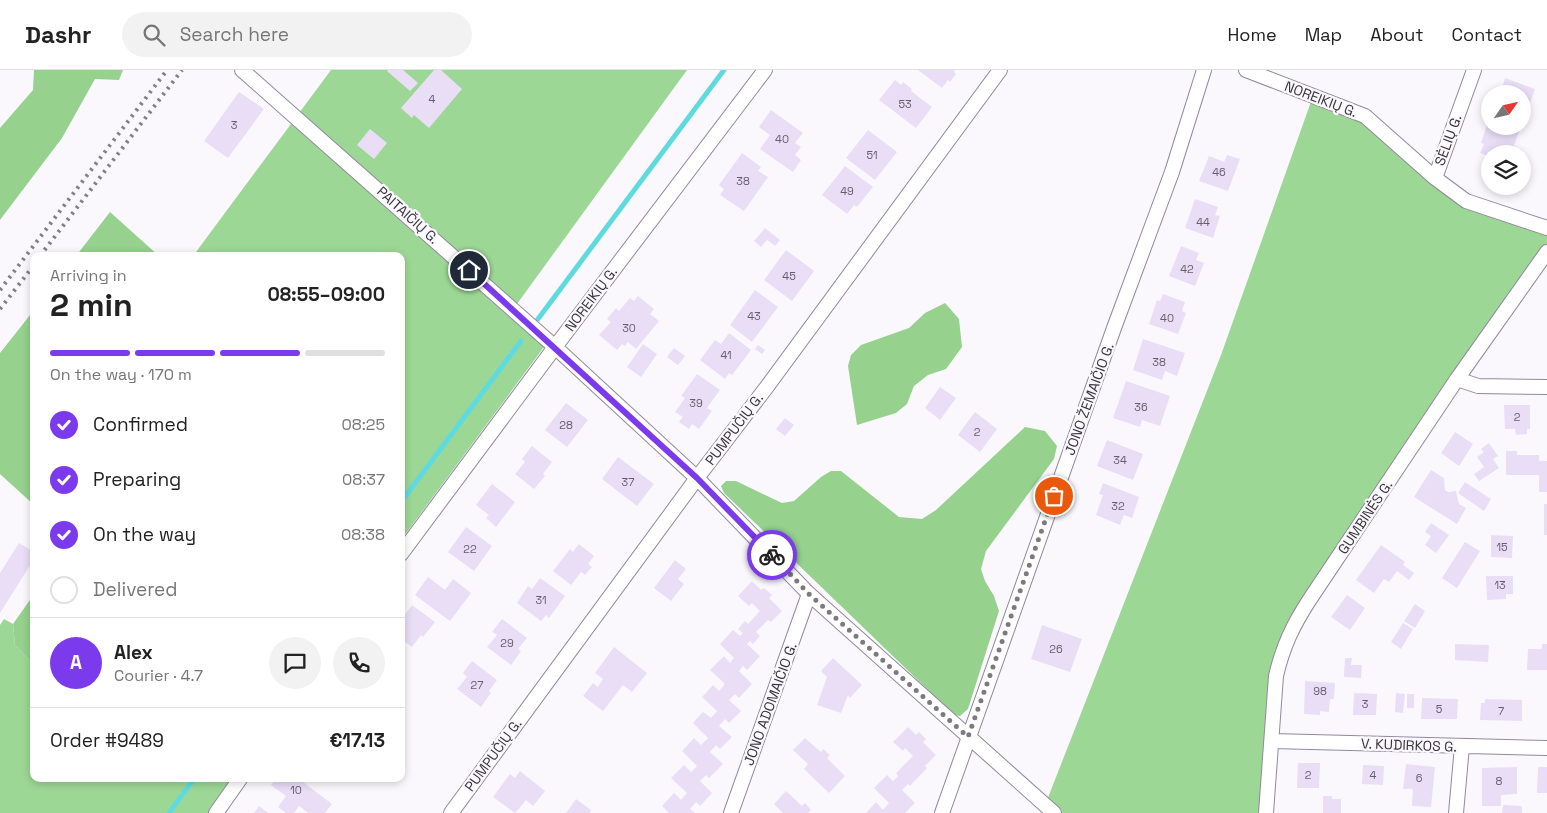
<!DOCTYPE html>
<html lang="en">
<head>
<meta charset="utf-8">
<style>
	:root { --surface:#fff; --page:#f2f2f2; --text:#222; --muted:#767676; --line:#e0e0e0; --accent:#7c3aed }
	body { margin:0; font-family:"Space Grotesk",sans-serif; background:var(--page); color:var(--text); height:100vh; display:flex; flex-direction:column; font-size:19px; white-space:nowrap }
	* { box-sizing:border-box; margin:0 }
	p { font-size:16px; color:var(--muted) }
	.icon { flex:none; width:28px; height:28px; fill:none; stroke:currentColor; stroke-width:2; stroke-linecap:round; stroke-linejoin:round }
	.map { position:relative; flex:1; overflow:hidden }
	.details { position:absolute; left:30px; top:182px; width:375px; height:530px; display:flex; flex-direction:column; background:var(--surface); border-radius:10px; box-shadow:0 2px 8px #0003 }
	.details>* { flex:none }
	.needle { width:32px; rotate:56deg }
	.controls { position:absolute; left:1481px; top:15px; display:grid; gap:10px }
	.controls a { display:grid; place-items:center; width:50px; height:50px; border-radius:50%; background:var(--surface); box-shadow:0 2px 8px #0003; font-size:25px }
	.pin { position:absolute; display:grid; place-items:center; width:42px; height:42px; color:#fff; margin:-21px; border:2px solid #fff; border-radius:50%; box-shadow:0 1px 5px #0007 }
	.courier { position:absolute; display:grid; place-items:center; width:50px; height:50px; margin:-25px; border:4px solid #7c3aed; border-radius:50%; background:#fff; color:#222; box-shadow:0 1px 6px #0007 }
	.overview em { font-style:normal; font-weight:600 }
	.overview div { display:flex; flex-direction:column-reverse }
	.overview { display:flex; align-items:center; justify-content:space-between; height:85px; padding:0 20px }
	h1 { font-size:32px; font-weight:600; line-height:38px }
	.bar { display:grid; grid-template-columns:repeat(4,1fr); gap:8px 5px; align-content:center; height:60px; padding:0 20px }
	.bar i { height:6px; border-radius:4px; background:var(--line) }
	.bar .selected { background:var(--accent) }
	.bar p { grid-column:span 4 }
	.line { display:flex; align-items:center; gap:12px; padding:0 20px; border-top:1px solid var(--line) }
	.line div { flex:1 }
	.round { display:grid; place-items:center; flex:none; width:52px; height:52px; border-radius:26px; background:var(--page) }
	ol { padding:0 20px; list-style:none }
	li { display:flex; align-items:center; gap:15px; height:55px }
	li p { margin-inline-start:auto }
	li .icon { padding:5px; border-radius:50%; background:var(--accent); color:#fff; stroke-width:4 }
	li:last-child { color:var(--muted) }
	li i { width:28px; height:28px; border:2px solid var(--line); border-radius:50% }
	header { display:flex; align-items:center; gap:30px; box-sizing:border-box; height:70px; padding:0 25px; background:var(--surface); border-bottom:1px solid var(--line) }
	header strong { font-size:24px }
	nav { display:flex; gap:28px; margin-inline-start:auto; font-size:18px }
	.search { width:350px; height:45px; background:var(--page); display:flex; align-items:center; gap:12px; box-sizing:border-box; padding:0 18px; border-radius:28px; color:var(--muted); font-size:19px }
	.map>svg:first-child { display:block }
</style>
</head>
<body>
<header>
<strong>Dashr</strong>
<div class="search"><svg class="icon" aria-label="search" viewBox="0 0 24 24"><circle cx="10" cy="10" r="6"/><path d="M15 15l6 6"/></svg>Search here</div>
<nav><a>Home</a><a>Map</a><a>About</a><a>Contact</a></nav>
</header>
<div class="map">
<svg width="1547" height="743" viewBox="0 0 1547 743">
	<rect width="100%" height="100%" fill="#faf8fd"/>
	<path fill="#9dd795" d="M331,0H687L509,245L544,277L401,470V186H193Z
		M1313,26L1365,46L1466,131L1547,158V182L1281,584L1266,743H1042L1221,285Z
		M4,549L13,554L15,575L32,593L34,594V709H232L209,743H0V555Z"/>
	<path fill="#96d18e" d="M34,0H123L119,10L95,9L62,68L0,150V58L33,20Z
		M110,142L159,186H76Z
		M945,233L959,249L962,277L946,299L928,305L914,316L907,334L896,343L857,355L848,296L851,285L861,275L909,258L925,243Z
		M34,240V435L0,404V283Z
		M1025,357L1045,361L1057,376L1054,389L986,481L981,499L985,511L994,526L999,541L968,639L960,646L954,645L724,423L721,416L726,411H736L782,433L794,431L821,407L831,401H841L899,447L922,449L936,440Z
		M34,524V594L32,593L15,575L13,554Z"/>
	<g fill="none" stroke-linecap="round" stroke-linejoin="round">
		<path stroke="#5fdbe0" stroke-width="5" d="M538,249L724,0
			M401,432L521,271
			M169,743L194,709"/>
	</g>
	<path fill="#e9def6" d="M388,0H403L418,13L410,21L387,1Z
		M434,0H441L462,19L429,58L414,45L412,48L401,38Z
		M918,0H955L954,2L956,4L950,12L948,10L942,18Z
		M1505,8L1535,19L1523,52L1522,24H1503L1501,22Z
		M895,10L901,15L903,12L912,19L911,21L932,37L916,58L879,30Z
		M239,22L264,39L228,88L204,71Z
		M771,40L803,63L795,73L801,77L795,85L801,90L793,102L760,79L770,65L759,57Z
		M1488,52L1490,53V56H1521L1511,84H1490V87L1480,83L1484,74L1481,73Z
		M370,59L387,73L374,89L357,75Z
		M868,60L897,82L875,110L846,88Z
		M742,83L761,97L758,101L768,107L744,141L720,125L724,119L719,115Z
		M1227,85L1240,89L1228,121L1199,111L1209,86L1224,92Z
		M845,96L873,117L857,137L854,135L847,144L822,125Z
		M1195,129L1218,137L1215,145L1220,146L1213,168L1185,158Z
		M765,158L780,170L775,176L767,170L761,177L754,171Z
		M1181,176L1199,183L1196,190L1204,193L1195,216L1169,206Z
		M786,180L814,201L792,231L764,210Z
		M755,220L778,237L752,272L730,255Z
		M1163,224L1185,232L1182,241L1186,243L1178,264L1149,254L1157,230L1160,231Z
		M638,226L654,239L650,244L659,251L636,279L628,272L625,276L622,274L617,280L599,265L611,252L607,249L616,238L619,241L630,228L634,231Z
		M729,263L751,280L732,305L729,303L725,309L700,290L715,270L721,274Z
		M1143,269L1185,283L1177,306L1165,301L1162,310L1133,300Z
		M643,274L657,284L641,307L627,297Z
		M758,275L765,280L762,284L755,279Z
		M674,278L685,286L678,295L667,287Z
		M697,304L720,320L707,338L712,341L699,359L692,354L689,359L679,352L683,347L675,342L685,328L681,326Z
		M1126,311L1170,326L1160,356L1142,350L1140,357L1113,348Z
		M940,317L956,328L940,350L925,338Z
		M566,333L588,350L567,377L545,360Z
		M1504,335H1530V359H1527V364L1516,365L1515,359H1505Z
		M975,342L997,359L980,382L958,365Z
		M785,348L794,355L785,366L776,359Z
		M1455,362L1473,374L1459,396L1441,383Z
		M1107,370L1143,384L1133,410L1097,396Z
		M1489,373L1498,386L1493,389L1499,398L1479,411L1474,404L1484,397L1477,387L1484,382L1481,379Z
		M532,376L552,392L543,404L545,406L534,419L515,404L525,392L522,389Z
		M1506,381H1517V385H1539V391H1547V422H1539V405H1506Z
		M618,387L654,414L637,436L602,409Z
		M1431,400L1444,408L1445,420L1448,422L1456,421L1459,434L1466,438L1457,454L1414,427Z
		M1465,412L1491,429L1484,441L1458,423Z
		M1103,413L1139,427L1132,448L1124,445L1120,455L1096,445L1103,425L1099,424Z
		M492,414L515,432L496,457L486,448L489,445L476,435Z
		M1544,434H1547V465H1544Z
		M1431,453L1449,465L1436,483L1425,475L1431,466L1425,462Z
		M466,457L492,476L474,501L448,482Z
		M1491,465L1513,466L1512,488L1491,487Z
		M1465,472L1480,481L1457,518L1442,508Z
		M19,473L34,482V489L0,543V503Z
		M579,474L594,486L588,494L592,497L585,505L581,502L571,515L553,501L570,479L573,482Z
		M1381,475L1405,492L1403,495L1414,503L1409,510L1397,501L1389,512L1384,509L1374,523L1356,510Z
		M675,490L686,499L678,509L684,514L671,531L654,518Z
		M1486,506H1513V524H1506V529L1487,530Z
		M428,507L445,520L453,509L471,523L450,551L415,525Z
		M540,508L565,526L549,548L546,545L541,551L517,533L528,516L532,519Z
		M752,511L761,520L764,518L772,525L769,528L782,541L771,552L768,550L756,562L760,566L753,574L750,571L747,574L760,586L747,600L743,596L739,601L752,614L739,628L735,624L729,630L741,641L729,653L725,649L719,656L732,667L720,679L716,675L710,682L723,694L709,708L706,705L700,711L712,723L700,736L696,732L690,739L695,743H669L662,736L674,723L681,730L687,723L671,708L684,695L691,702L697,696L682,681L694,668L701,675L708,668L693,653L703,642L711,648L717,641L702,627L713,615L719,621L725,614L710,600L724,586L730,593L734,588L720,574L733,560L740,566L743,563L738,559L745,551L748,554L760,541L752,533L749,536L738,526Z
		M1347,525L1365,538L1350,560L1331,547Z
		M1415,534L1425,541L1415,558L1404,551Z
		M412,535L435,552L423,567L421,565L412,577L401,569V546L403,547Z
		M502,549L527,568L518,579L521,581L511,595L487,577L497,565L492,562Z
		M1403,553L1413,559L1401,579L1391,572Z
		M1042,555L1082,569L1070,602L1031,589Z
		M1455,574L1489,575L1488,592L1455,590Z
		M1542,574H1547V600H1527L1528,579H1542Z
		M614,577L647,603L632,622L623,615L603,641L583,626L593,613L598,617L603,609L595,603Z
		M833,588L862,615L850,628L848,625L841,643L817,635L827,607L821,601Z
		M1345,588H1352L1351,595H1362L1361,608L1344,607Z
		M472,591L497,610L489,621L491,623L481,637L457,619L467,607L463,603Z
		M1305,611L1335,613L1334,629H1330L1329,642L1320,641V645L1304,644Z
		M1354,623L1377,624L1376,645H1353Z
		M1396,623L1405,624L1403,643L1395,642Z
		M1407,624H1414V638H1407Z
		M1422,628L1458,629L1457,649H1421Z
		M1485,629L1522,630V651L1480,650L1481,633H1485Z
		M908,657L916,665L919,662L926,669L923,672L936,685L925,696L927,698L910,716L908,714L902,720L915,733L905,743H866L876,732L883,740L889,733L874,718L887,705L893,711L898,706L896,703L913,686L905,678L903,681L893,672Z
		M805,668L821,682L823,679L830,685L827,688L845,706L829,723L804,699L808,694L793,680Z
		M1298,693H1320L1319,718H1297Z
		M1406,694L1435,697L1431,737L1412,736L1413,719H1403Z
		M1363,695L1384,696L1383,715L1362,714Z
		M1517,697V724L1501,725V736H1482V698Z
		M1538,697H1547V723H1537Z
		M520,701L545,721L533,736L526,730L515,743L493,727L510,704L515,708Z
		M276,709H299L332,734L325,743H308L299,736L294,743H286L278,737L286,726L271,715Z
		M786,721L802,736L805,733L811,740L808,743H783L774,734Z
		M1323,726H1332V729H1341V743H1323Z
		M576,729L591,740L590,743H566Z
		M1503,735L1522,736V743H1502Z
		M259,736L268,743H254Z"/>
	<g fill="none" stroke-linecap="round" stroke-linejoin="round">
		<g stroke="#92889d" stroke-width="16">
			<path id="street" d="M242,0L555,277L697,408L809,524L1054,743
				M1246,0L1365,46L1435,108L1466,131L1547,158
				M1435,108L1474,0
				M1457,309L1478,316L1547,317
				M401,484L555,277L765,0
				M1272,671L1547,678
				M216,743L240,709
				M451,743L697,408L766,318L1000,0
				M731,743L809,524
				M942,743L1114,258L1172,102L1204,0
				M1266,743L1276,606C1283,576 1293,555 1310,529L1457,309L1547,182
				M1456,743L1462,676"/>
		</g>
		<use href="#street" stroke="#fff" stroke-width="14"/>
		<path stroke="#837f87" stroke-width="4" stroke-dasharray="2.5 5" stroke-linecap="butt" d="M40,186L182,0
			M0,220L167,0
			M0,239L34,195"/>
	</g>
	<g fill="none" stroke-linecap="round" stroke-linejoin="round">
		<path stroke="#7c7980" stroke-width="5" stroke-dasharray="0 9" d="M772,485L809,524L968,667L1054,426"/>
		<path stroke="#7c3aed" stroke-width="6" d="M469,200L697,408L772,485"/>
	</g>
	<g text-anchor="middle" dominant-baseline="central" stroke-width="4.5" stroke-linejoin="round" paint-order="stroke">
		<g font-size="11" fill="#645e6b">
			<text x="432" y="29">4</text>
			<text x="905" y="34">53</text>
			<text x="234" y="55">3</text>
			<text x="782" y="69">40</text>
			<text x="872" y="85">51</text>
			<text x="1219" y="102">46</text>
			<text x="743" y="111">38</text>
			<text x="847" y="121">49</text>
			<text x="1203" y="152">44</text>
			<text x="1187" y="199">42</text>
			<text x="789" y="206">45</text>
			<text x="754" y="246">43</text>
			<text x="1167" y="248">40</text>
			<text x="629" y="258">30</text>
			<text x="726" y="285">41</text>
			<text x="1159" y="292">38</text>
			<text x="696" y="333">39</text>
			<text x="1141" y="337">36</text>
			<text x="1517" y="347">2</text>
			<text x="566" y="355">28</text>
			<text x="977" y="362">2</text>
			<text x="1120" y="390">34</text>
			<text x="628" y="412">37</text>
			<text x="1118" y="436">32</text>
			<text x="1502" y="477">15</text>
			<text x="470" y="479">22</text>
			<text x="1500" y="515">13</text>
			<text x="541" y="530">31</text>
			<text x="507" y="573">29</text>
			<text x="1056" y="579">26</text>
			<text x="477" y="615">27</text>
			<text x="1320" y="621">98</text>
			<text x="1365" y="634">3</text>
			<text x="1439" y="639">5</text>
			<text x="1501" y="641">7</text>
			<text x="1308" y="705">2</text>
			<text x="1373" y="705">4</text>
			<text x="1419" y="708">6</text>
			<text x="1499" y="711">8</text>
			<text x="296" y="720">10</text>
		</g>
		<g font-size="14" fill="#38343d" stroke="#faf8fd">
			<text transform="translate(1321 29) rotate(21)">NOREIKIŲ G.</text>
			<text transform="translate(1448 70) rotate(-70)">SĖLIŲ G.</text>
			<text transform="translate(408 145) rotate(42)">PAITAIČIŲ G.</text>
			<text transform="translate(591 229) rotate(-53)">NOREIKIŲ G.</text>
			<text transform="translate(1089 329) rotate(-70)">JONO ŽEMAIČIO G.</text>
			<text transform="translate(734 359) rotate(-53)">PUMPUČIŲ G.</text>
			<text transform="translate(1365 447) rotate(-56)">GUMBINĖS G.</text>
			<text transform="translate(770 634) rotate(-70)">JONO ADOMAIČIO G.</text>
			<text transform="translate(1409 675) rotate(2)">V. KUDIRKOS G.</text>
			<text transform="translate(493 685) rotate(-54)">PUMPUČIŲ G.</text>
		</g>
	</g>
</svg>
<div class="controls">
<a><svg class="needle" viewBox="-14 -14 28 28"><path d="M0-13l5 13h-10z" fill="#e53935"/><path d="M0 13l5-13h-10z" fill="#767676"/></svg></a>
<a><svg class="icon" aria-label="layers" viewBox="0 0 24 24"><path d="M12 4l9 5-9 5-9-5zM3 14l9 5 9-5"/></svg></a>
</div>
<div class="pin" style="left:1054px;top:426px;background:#ea580c"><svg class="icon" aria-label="bag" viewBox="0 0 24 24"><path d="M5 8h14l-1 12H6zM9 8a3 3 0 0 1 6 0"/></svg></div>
<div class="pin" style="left:469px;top:200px;background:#1f2937"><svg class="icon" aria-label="home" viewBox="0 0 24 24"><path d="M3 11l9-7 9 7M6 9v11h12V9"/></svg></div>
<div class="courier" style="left:772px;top:485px"><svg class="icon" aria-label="bike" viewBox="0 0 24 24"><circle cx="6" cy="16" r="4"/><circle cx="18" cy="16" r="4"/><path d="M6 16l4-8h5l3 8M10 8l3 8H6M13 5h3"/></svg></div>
<section class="details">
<div class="overview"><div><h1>2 min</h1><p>Arriving in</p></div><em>08:55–09:00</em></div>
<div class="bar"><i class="selected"></i><i class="selected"></i><i class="selected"></i><i></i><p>On the way · 170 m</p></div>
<ol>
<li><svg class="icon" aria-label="check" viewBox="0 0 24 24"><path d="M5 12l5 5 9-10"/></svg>Confirmed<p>08:25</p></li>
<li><svg class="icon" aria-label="check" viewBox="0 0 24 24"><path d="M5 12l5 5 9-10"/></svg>Preparing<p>08:37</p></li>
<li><svg class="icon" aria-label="check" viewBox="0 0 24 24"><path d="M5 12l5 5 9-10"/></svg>On the way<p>08:38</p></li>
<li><i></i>Delivered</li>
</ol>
<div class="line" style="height:90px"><b class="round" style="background:var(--accent);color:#fff">A</b><div><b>Alex</b><p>Courier · 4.7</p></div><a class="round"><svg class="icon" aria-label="chat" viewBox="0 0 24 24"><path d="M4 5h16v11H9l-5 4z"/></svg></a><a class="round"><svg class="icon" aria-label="phone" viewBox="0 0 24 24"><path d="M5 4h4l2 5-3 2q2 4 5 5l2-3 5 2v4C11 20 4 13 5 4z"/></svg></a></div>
<div class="line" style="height:65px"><div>Order #9489</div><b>€17.13</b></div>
</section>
</div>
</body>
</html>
